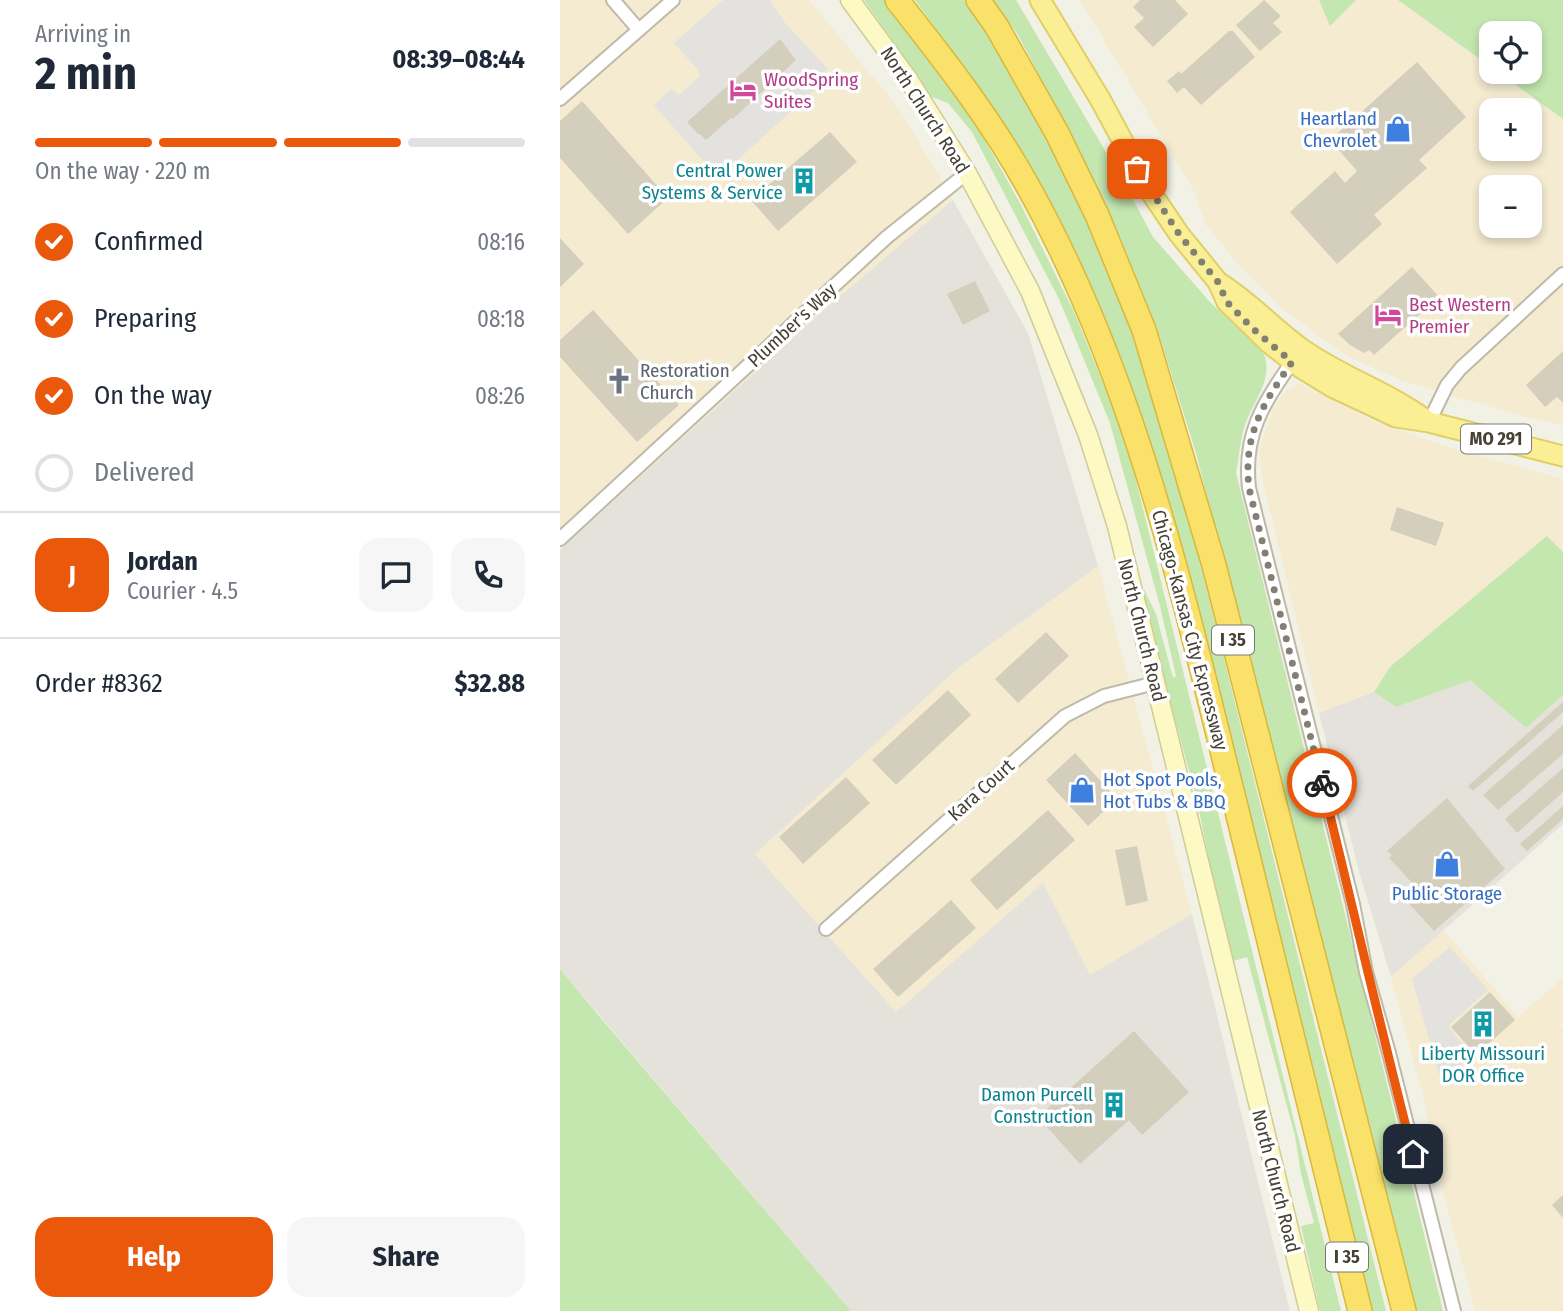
<!DOCTYPE html>
<html lang="en">
<head>
<meta charset="utf-8">
<style>
	:root { --surface:#fff; --page:#f6f6f7; --text:#1f2937; --muted:#747a83; --line:#e0e1e3; --accent:#ea580c }
	body { margin:0; font-family:"Fira Sans Condensed",sans-serif; background:var(--page); color:var(--text); height:100vh; display:flex; flex-direction:column; font-size:26px; white-space:nowrap }
	* { box-sizing:border-box; margin:0 }
	p { font-size:23px; color:var(--muted) }
	.icon { flex:none; width:38px; height:38px; fill:none; stroke:currentColor; stroke-width:2; stroke-linecap:round; stroke-linejoin:round }
	.map { position:relative; flex:1; overflow:hidden }
	.side { display:flex; flex-direction:column; background:var(--surface); width:560px }
	.side>* { flex:none }
	.tools { position:absolute; left:919px; top:21px; display:grid; gap:14px }
	.tools a { display:grid; place-items:center; width:63px; height:63px; border-radius:14px; background:var(--surface); box-shadow:0 4px 10px #0003; font-size:35px }
	.pin { position:absolute; display:grid; place-items:center; width:60px; height:60px; color:#fff; margin:-30px; border-radius:14px; box-shadow:0 4px 10px #0006 }
	.courier { position:absolute; display:grid; place-items:center; width:70px; height:70px; margin:-35px; border:5px solid #ea580c; border-radius:50%; background:#fff; color:#222; box-shadow:0 2px 9px #0007 }
	.overview em { font-style:normal; font-weight:700 }
	.overview div { display:flex; flex-direction:column-reverse }
	.overview { display:flex; align-items:center; justify-content:space-between; height:119px; padding:0 35px }
	h1 { font-size:46px; font-weight:700; line-height:52px }
	.bar { display:grid; grid-template-columns:repeat(4,1fr); gap:10px 7px; align-content:center; height:84px; padding:0 35px }
	.bar i { height:9px; border-radius:5px; background:var(--line) }
	.bar .selected { background:var(--accent) }
	.bar p { grid-column:span 4 }
	.line { display:flex; align-items:center; gap:18px; padding:0 35px; border-top:2px solid var(--line) }
	.line div { flex:1 }
	.round { display:grid; place-items:center; flex:none; width:74px; height:74px; border-radius:21px; background:var(--page) }
	ol { padding:0 35px; list-style:none }
	li { display:flex; align-items:center; gap:21px; height:77px }
	li p { margin-inline-start:auto }
	li .icon { padding:7px; border-radius:50%; background:var(--accent); color:#fff; stroke-width:4 }
	li:last-child { color:var(--muted) }
	li i { width:38px; height:38px; border:4px solid var(--line); border-radius:50% }
	.primary-button { display:flex; gap:14px; margin-top:auto; padding:14px 35px }
	.primary-button a { flex:1; height:80px; border-radius:21px; background:var(--accent); color:#fff; font-size:28px; font-weight:700; line-height:80px; text-align:center }
	.primary-button a+a { background:var(--page); color:var(--text) }
	main { display:flex; flex:1; min-height:0 }
	.map>svg:first-child { display:block }
</style>
</head>
<body>
<main>
<section class="side">
<div class="overview"><div><h1>2 min</h1><p>Arriving in</p></div><em>08:39–08:44</em></div>
<div class="bar"><i class="selected"></i><i class="selected"></i><i class="selected"></i><i></i><p>On the way · 220 m</p></div>
<ol>
<li><svg class="icon" aria-label="check" viewBox="0 0 24 24"><path d="M5 12l5 5 9-10"/></svg>Confirmed<p>08:16</p></li>
<li><svg class="icon" aria-label="check" viewBox="0 0 24 24"><path d="M5 12l5 5 9-10"/></svg>Preparing<p>08:18</p></li>
<li><svg class="icon" aria-label="check" viewBox="0 0 24 24"><path d="M5 12l5 5 9-10"/></svg>On the way<p>08:26</p></li>
<li><i></i>Delivered</li>
</ol>
<div class="line" style="height:126px"><b class="round" style="background:var(--accent);color:#fff">J</b><div><b>Jordan</b><p>Courier · 4.5</p></div><a class="round"><svg class="icon" aria-label="chat" viewBox="0 0 24 24"><path d="M4 5h16v11H9l-5 4z"/></svg></a><a class="round"><svg class="icon" aria-label="phone" viewBox="0 0 24 24"><path d="M5 4h4l2 5-3 2q2 4 5 5l2-3 5 2v4C11 20 4 13 5 4z"/></svg></a></div>
<div class="line" style="height:91px"><div>Order #8362</div><b>$32.88</b></div>
<div class="primary-button"><a>Help</a><a>Share</a></div>
</section>
<div class="map">
<svg width="1003" height="1311" viewBox="0 0 1003 1311">
	<rect width="100%" height="100%" fill="#f2f1e6"/>
	<path fill="#f4ebd1" fill-rule="evenodd" d="M0,0H249L340,110L393,200L251,321L0,550Z
		M520,0H759L770,26L796,0H838L931,67V72H938L1003,119V425L962,416L843,381L789,357L726,312L679,265L645,224L633,189ZM931,110H970V149H931ZM931,187H970V226H931Z
		M739,383L809,419L894,449L1003,479V552L988,536L831,667L814,692L759,713L703,482L699,449L714,407L727,390Z
		M538,566L632,914L530,975L483,884L336,1012L195,854L397,669Z
		M884,930L958,1017L1003,978V1022L999,1026L1003,1027V1311H915L883,1192L864,1100L831,977Z"/>
	<path fill="#e5e2db" d="M393,200L468,333L538,566L397,669L195,854L336,1012L483,883L530,975L632,914L730,1311H291L0,969V550L251,321Z
		M910,679L966,728L1003,695V824L831,977L800,875L759,713L814,692L836,707Z"/>
	<path fill="#c4e6af" d="M304,0H327L348,25L413,119L461,205L515,314L566,440L781,1311H760L741,1226L754,1223L741,1174L735,1136L687,957L670,962L636,796L582,600L584,589L596,614L613,678L616,676L600,606L550,423L499,299L412,132L388,103L370,96L358,76Z
		M355,0H406C452,77 497,153 535,235C565,301 587,372 610,441L826,1311H809L605,495L443,130L396,56Z
		M433,0H456L563,181L593,237L650,302L704,354C714,380 691,404 684,428C680,442 679,458 676,473L883,1311H852L636,453L596,325L560,237L503,120L458,35Z
		M759,0H796L770,26Z
		M838,0H1003V119L938,72H970V33H931V67Z
		M987,536L1003,552V695L966,728L910,680L836,707L814,692L830,667Z
		M0,969L39,1016L291,1311H0Z"/>
	<path fill="#e3e2de" d="M163,0H210L225,23L267,68L265,73L271,78L261,84L158,178L94,105L111,89L119,95L140,76L139,71L114,43Z
		M890,947L928,990L888,1026L912,1056L881,1081L852,979Z"/>
	<path fill="#d4cebc" d="M580,0H615L628,14L593,47L574,27L584,18L573,7Z
		M704,0L721,16L713,23L722,32L700,51L676,25Z
		M669,31H673L695,57L641,105L624,87L617,93L607,81L619,71L621,74Z
		M220,39L236,60L173,119L171,118L146,140L140,134L139,135L127,122Z
		M857,62L906,117L859,160L867,168L814,215L822,224L777,264L730,212L775,171L785,183L797,171L770,140Z
		M22,101L108,198L68,234L0,158V121Z
		M270,132L297,162L218,231L191,200Z
		M0,238L24,264L0,287Z
		M852,267L879,297L814,355L809,350L804,353L790,345L778,334Z
		M415,281L430,311L403,325L387,294Z
		M33,310L119,405L77,442L0,357V340Z
		M1003,351V403L997,397L985,407L966,385Z
		M837,507L884,523L876,546L830,530Z
		M486,632L509,656L458,703L435,679Z
		M388,690L411,715L336,785L312,760Z
		M1003,702V712L913,791L908,786Z
		M1003,725V754L938,810L923,795Z
		M515,753L557,799L528,826L486,780Z
		M1003,768V792L957,833L945,819Z
		M286,777L310,803L243,864L219,837Z
		M887,798L945,869L874,931L844,898L856,887L829,858L832,855L827,851Z
		M1003,806V819L967,851L960,844Z
		M488,810L515,840L437,910L410,880Z
		M577,846L588,901L566,906L555,850Z
		M391,900L416,928L338,997L313,969Z
		M930,992L955,1020L916,1055L891,1027Z
		M574,1031L629,1092L582,1135L569,1120L520,1164L478,1117Z
		M1003,1195V1218L992,1205Z"/>
	<g fill="none" stroke-linecap="round" stroke-linejoin="round">
		<g stroke="#bebaa9" stroke-width="16">
			<path id="minor" d="M53,0L79,30
				M0,99L113,0
				M732,362C703,404 683,434 689,488L793,904L806,972L829,1053L894,1311
				M869,422L887,385L901,368L1003,274
				M0,539L327,237L407,173
				M266,929L505,716L544,696L595,683"/>
		</g>
		<g stroke="#d1cb97" stroke-width="21">
			<path id="secondary" d="M290,0L348,79L407,173L470,291L528,435L557,526L749,1311"/>
		</g>
		<g stroke="#e0cf66" stroke-width="23">
			<path id="primary" d="M480,0L540,99L588,188L619,234L658,282L667,302L709,343L741,368L772,387L836,417L869,422L1003,456
				M661,284C691,303 714,329 742,349C782,377 828,392 866,420"/>
		</g>
		<g stroke="#d9b83a" stroke-width="26">
			<path id="motorway" d="M337,0C386,62 432,121 470,190C577,383 624,599 677,811C718,978 759,1144 800,1311
				M418,0L437,27L497,133L537,215L584,330L654,565L844,1311"/>
		</g>
		<use href="#minor" stroke="#fff" stroke-width="12"/>
		<use href="#secondary" stroke="#fdf9c5" stroke-width="18"/>
		<use href="#primary" stroke="#fbef96" stroke-width="19"/>
		<use href="#motorway" stroke="#fae16a" stroke-width="23"/>
	</g>
	<g fill="none" stroke-linecap="round" stroke-linejoin="round">
		<path stroke="#827f73" stroke-width="7" stroke-dasharray="0 12.6" d="M577,169L619,234L658,282L667,302L692,328L732,362C703,404 683,434 689,488L762,783"/>
		<path stroke="#ea580c" stroke-width="9" d="M762,783C793,907 821,1031 853,1154"/>
	</g>
	<defs>
		<g id="hotel-bare" transform="scale(2.1)"><path d="M-6-4.5h1.5V1H6V5H4.5V3h-9V5H-6ZM-4 0a1.8 1.8 0 1 1 3.6 0ZM.5 0V-2.5h3Q6-2.5 6 0Z" fill="#d1479c" stroke="#fff" stroke-width="2.5" paint-order="stroke"/></g>
		<g id="shop-bare" transform="scale(2.1)"><path d="M-5-2.5h2.3a2.7 3.5 0 0 1 5.4 0H5L5.5 6h-11ZM-1.5-2.5h3a1.5 2.3 0 0 0-3 0Z" fill="#3f7fe0" stroke="#fff" stroke-width="2.5" paint-order="stroke"/></g>
		<g id="building-bare" transform="scale(2.1)"><path d="M-4-6H4V6H1V3H-1V6H-4ZM-2.5-4.3h1.7v1.8h-1.7ZM.8-4.3h1.7v1.8H.8ZM-2.5-1h1.7V.8h-1.7ZM.8-1h1.7V.8H.8Z" fill="#0f9aa8" stroke="#fff" stroke-width="2.5" paint-order="stroke"/></g>
		<g id="church-bare" transform="scale(2.1)"><path d="M-1.2-6h2.4v3.5h3.3v2.4h-3.3V6h-2.4V-.1h-3.3v-2.4h3.3Z" fill="#6b7280" stroke="#fff" stroke-width="2.5" paint-order="stroke"/></g>
	</defs>
	<g fill-rule="evenodd">
		<use href="#hotel-bare" x="183" y="90"/>
		<use href="#shop-bare" x="838" y="129"/>
		<use href="#building-bare" x="244" y="181"/>
		<use href="#hotel-bare" x="828" y="315"/>
		<use href="#church-bare" x="59" y="381"/>
		<use href="#shop-bare" x="522" y="790"/>
		<use href="#shop-bare" x="887" y="864"/>
		<use href="#building-bare" x="923" y="1024"/>
		<use href="#building-bare" x="554" y="1105"/>
	</g>
	<g text-anchor="middle" dominant-baseline="central" stroke-width="7" stroke-linejoin="round" paint-order="stroke">
		<g fill="#fff" stroke="#7d7a72" stroke-width="2">
			<rect x="901" y="424.5" width="70" height="29" rx="5"/>
			<rect x="652" y="625.5" width="42" height="29" rx="5"/>
			<rect x="766" y="1242.5" width="42" height="29" rx="5"/>
		</g>
		<g font-size="18" font-weight="bold" fill="#454135">
			<text x="936" y="439">MO 291</text>
			<text x="673" y="640">I 35</text>
			<text x="787" y="1257">I 35</text>
		</g>
		<g font-size="19" fill="#b23c85" stroke="#fff" text-anchor="start">
			<text x="204" y="79">WoodSpring<tspan x="204" dy="22">Suites</tspan></text>
			<text x="849" y="304">Best Western<tspan x="849" dy="22">Premier</tspan></text>
		</g>
		<g font-size="19" fill="#454135" stroke="#fff">
			<text transform="translate(365 110) rotate(57)">North Church Road</text>
			<text transform="translate(232 325) rotate(-43)">Plumber's Way</text>
			<text transform="translate(582 630) rotate(76)">North Church Road</text>
			<text transform="translate(630 630) rotate(75)">Chicago-Kansas City Expressway</text>
			<text transform="translate(421 790) rotate(-42)">Kara Court</text>
			<text transform="translate(716 1181) rotate(76)">North Church Road</text>
		</g>
		<g font-size="19" fill="#366cbe" stroke="#fff" text-anchor="end">
			<text x="817" y="118">Heartland<tspan x="817" dy="22">Chevrolet</tspan></text>
			<text x="543" y="779" text-anchor="start">Hot Spot Pools,<tspan x="543" dy="22">Hot Tubs &amp; BBQ</tspan></text>
			<text x="887" y="893" text-anchor="middle">Public Storage</text>
		</g>
		<g font-size="19" fill="#0d838f" stroke="#fff" text-anchor="end">
			<text x="223" y="170">Central Power<tspan x="223" dy="22">Systems &amp; Service</tspan></text>
			<text x="923" y="1053" text-anchor="middle">Liberty Missouri<tspan x="923" dy="22">DOR Office</tspan></text>
			<text x="533" y="1094">Damon Purcell<tspan x="533" dy="22">Construction</tspan></text>
		</g>
		<g font-size="19" fill="#5b616d" stroke="#fff" text-anchor="start">
			<text x="80" y="370">Restoration<tspan x="80" dy="22">Church</tspan></text>
		</g>
	</g>
</svg>
<div class="tools">
<a><svg class="icon" aria-label="locate" viewBox="0 0 24 24"><circle cx="12" cy="12" r="6"/><path d="M12 2v4M12 18v4M2 12h4M18 12h4"/></svg></a>
<a>+</a>
<a>−</a>
</div>
<div class="pin" style="left:577px;top:169px;background:#ea580c"><svg class="icon" aria-label="bag" viewBox="0 0 24 24"><path d="M5 8h14l-1 12H6zM9 8a3 3 0 0 1 6 0"/></svg></div>
<div class="pin" style="left:853px;top:1154px;background:#1f2937"><svg class="icon" aria-label="home" viewBox="0 0 24 24"><path d="M3 11l9-7 9 7M6 9v11h12V9"/></svg></div>
<div class="courier" style="left:762px;top:783px"><svg class="icon" aria-label="bike" viewBox="0 0 24 24"><circle cx="6" cy="16" r="4"/><circle cx="18" cy="16" r="4"/><path d="M6 16l4-8h5l3 8M10 8l3 8H6M13 5h3"/></svg></div>
</div>
</main>
</body>
</html>
